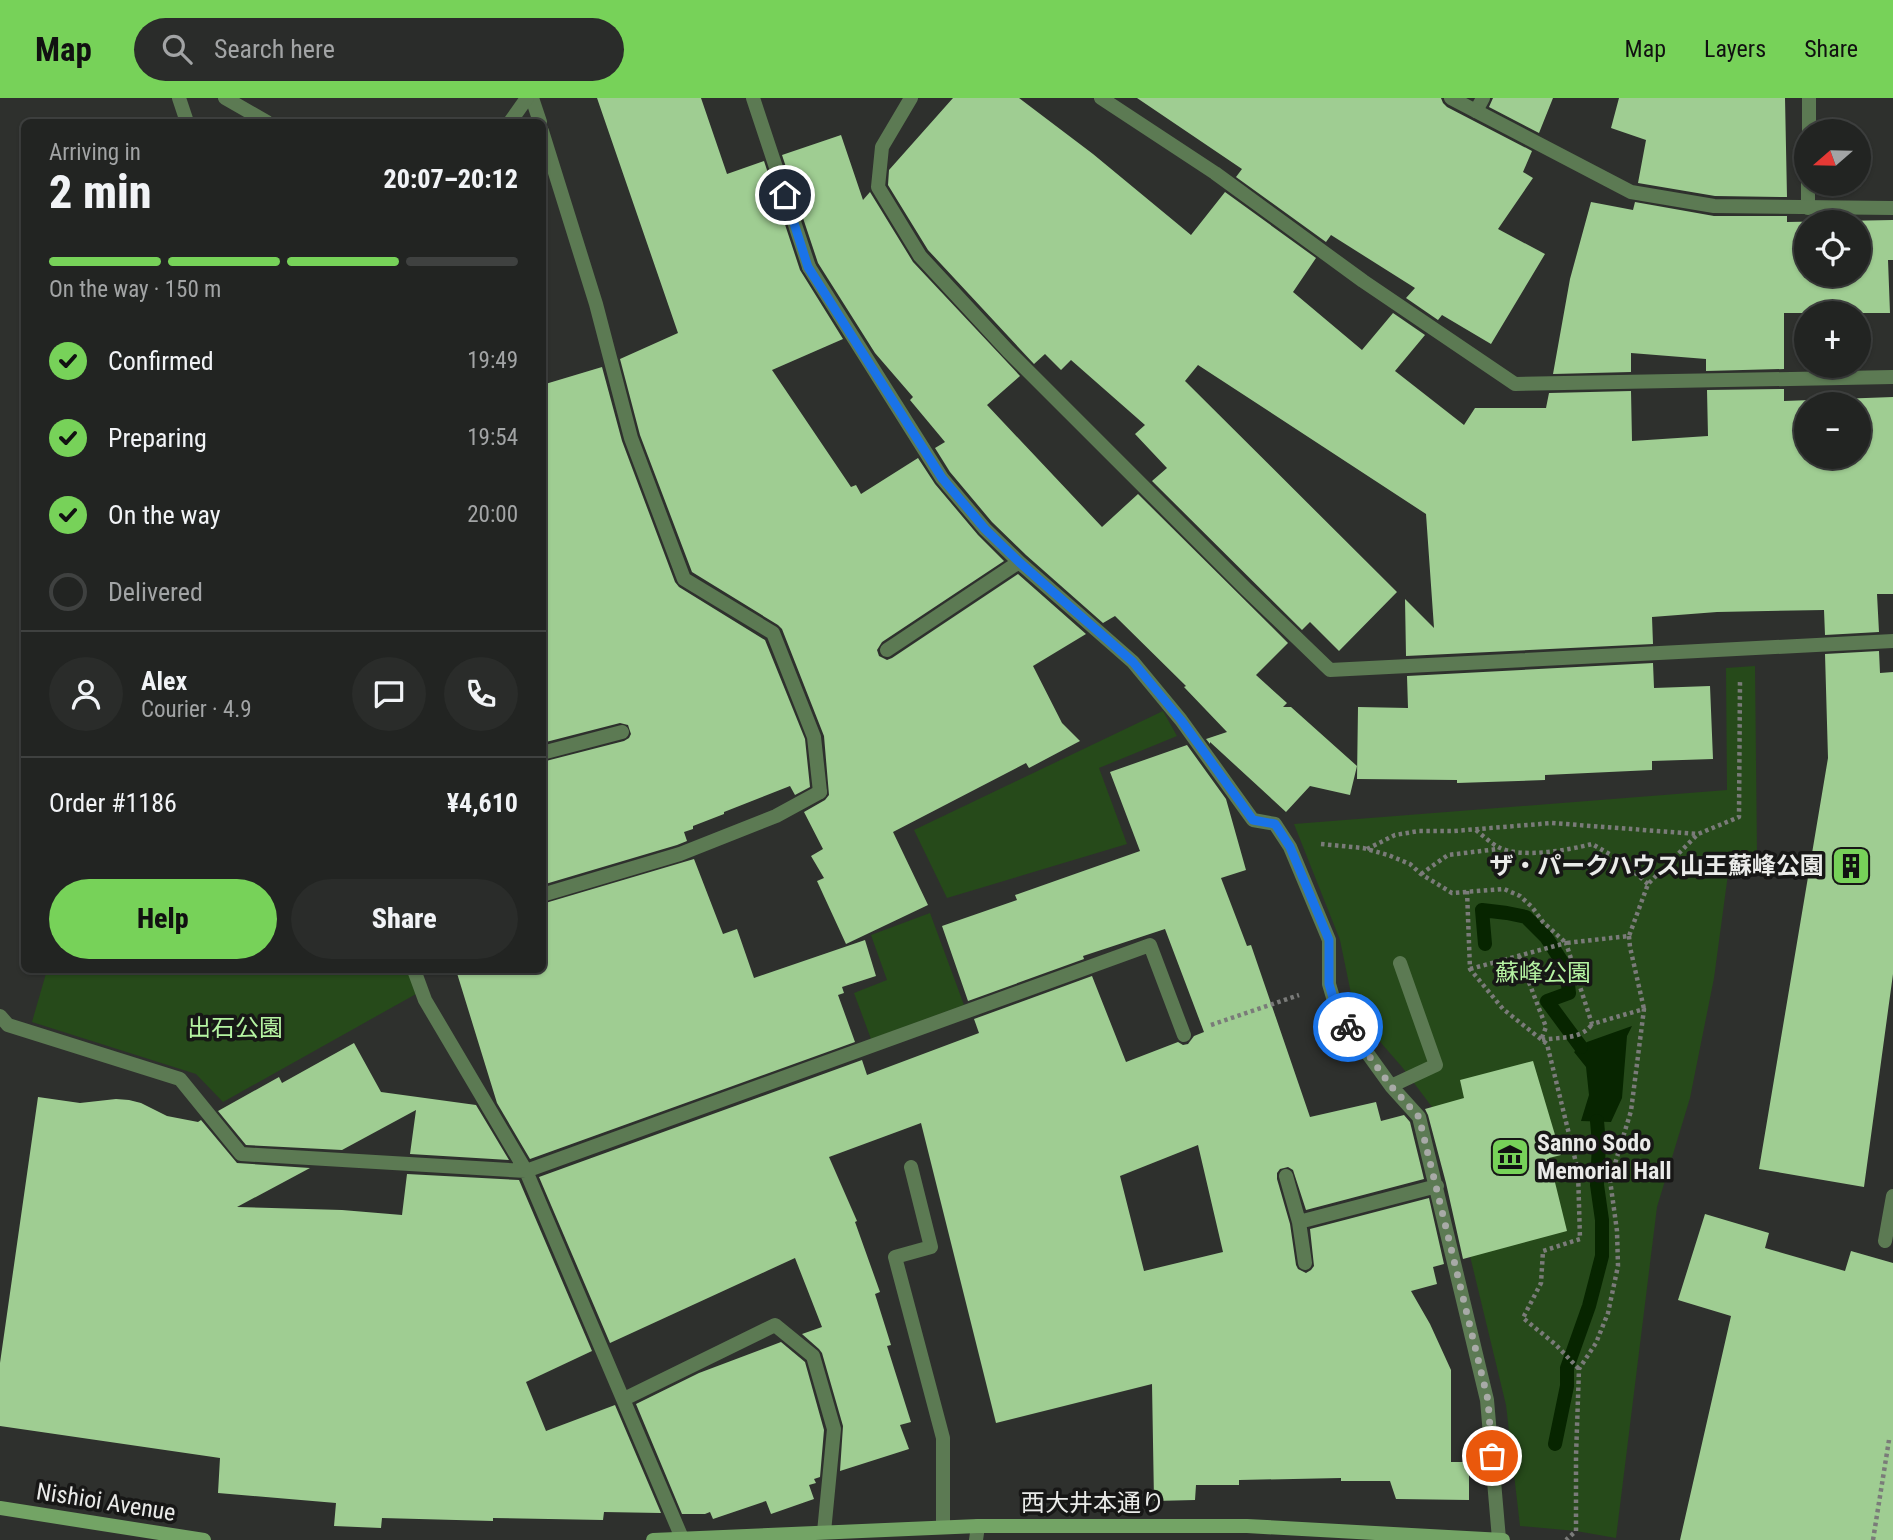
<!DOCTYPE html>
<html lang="en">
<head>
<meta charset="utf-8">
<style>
	:root { --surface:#222422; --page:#2a2c2a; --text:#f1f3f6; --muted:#a2a4a5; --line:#3f4140; --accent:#77d259 }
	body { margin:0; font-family:"Roboto Condensed","Noto Sans JP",sans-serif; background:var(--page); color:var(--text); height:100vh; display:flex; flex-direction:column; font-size:26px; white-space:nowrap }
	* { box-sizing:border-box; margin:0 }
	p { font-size:23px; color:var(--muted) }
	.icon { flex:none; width:38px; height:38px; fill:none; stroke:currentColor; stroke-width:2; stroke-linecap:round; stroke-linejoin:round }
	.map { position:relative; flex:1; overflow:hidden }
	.panel { position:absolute; left:21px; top:21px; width:525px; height:854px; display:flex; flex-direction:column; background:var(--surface); border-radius:10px; box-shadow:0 2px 5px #0004,0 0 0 2px var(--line) }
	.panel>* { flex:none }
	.needle { width:46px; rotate:250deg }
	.buttons { position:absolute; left:1794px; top:21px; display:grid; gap:14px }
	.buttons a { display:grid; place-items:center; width:77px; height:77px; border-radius:50%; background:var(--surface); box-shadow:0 2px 5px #0004,0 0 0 2px var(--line); font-size:35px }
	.pin { position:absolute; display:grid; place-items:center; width:60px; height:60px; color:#fff; margin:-30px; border:4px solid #fff; border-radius:50%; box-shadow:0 2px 7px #0007 }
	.courier { position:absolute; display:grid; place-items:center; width:70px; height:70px; margin:-35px; border:5px solid #1a73e8; border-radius:50%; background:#fff; color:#222; box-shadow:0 2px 9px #0007 }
	.head em { font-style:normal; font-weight:800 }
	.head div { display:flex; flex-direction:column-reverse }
	.head { display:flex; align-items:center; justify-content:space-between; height:119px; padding:0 28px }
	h1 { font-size:46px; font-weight:800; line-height:52px }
	.bar { display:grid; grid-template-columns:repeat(4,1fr); gap:10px 7px; align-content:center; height:84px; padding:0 28px }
	.bar i { height:9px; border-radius:5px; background:var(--line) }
	.bar .selected { background:var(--accent) }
	.bar p { grid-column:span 4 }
	.line { display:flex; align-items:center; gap:18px; padding:0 28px; border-top:2px solid var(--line) }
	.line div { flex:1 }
	.round { display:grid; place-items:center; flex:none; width:74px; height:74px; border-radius:37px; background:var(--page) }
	ol { padding:0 28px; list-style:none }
	li { display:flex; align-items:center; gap:21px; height:77px }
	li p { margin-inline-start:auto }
	li .icon { padding:7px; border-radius:50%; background:var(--accent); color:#111; stroke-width:4 }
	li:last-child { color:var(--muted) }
	li i { width:38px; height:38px; border:4px solid var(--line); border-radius:50% }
	.primary-button { display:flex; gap:14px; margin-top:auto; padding:14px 28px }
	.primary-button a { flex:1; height:80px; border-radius:42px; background:var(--accent); color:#111; font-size:28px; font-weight:800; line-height:80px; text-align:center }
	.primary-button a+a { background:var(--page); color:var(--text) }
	header { display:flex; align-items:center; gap:42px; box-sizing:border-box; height:98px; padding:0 35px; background:var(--accent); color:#111 }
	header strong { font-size:33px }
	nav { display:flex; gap:38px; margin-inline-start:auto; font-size:24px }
	.search { width:490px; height:63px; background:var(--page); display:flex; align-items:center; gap:18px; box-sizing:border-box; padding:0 24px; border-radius:38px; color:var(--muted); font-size:26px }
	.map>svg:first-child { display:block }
</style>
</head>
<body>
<header>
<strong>Map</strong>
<div class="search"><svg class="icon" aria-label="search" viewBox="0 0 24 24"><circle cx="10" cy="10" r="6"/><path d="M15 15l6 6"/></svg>Search here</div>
<nav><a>Map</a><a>Layers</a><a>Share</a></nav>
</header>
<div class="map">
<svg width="1893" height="1442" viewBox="0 0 1893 1442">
	<rect width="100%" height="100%" fill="#2e302d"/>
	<path fill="#264a1a" d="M1755,568L1757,756L1731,754L1714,880L1690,1000L1657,1109L1616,1440L1576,1433L1520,1428L1506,1307L1435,1013L1402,969L1355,915L1340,842L1294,726L1727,692L1726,570Z
		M1163,613L1177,638L1099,670L1127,746L947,800L914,732Z
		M930,815L964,907L871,941L854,895L887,882L871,837Z
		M47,872H408L416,896L223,1004L196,976L32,924Z"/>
	<path fill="#072500" d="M1632,928L1627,938L1622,1000L1611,1024L1581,1023L1589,997L1586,969L1574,954L1587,944Z"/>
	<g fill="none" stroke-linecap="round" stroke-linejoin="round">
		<path stroke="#072500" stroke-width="14" d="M1485,846L1482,812L1507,815L1526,819L1546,839L1566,870L1569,895L1547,903L1581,949
			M1555,1346L1567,1288V1270L1589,1208L1602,1158V1122L1597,1087L1599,1046L1597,1023"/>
	</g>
	<path fill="#9fcd92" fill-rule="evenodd" d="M597,0H701L727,76L764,63L800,172L843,241L772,272L851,389L856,387L861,396L918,360L935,386L978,437L1004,463L882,544L877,552L879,558L887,562L892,560L1018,476L1086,536L1033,568L1062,625L1080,643L1029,670L1026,665L893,734L928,807L846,846L817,783L824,780L811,758L823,751L804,714L825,702L829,697L824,638L782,531L778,527L692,474L640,337L620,261L678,235Z
		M953,0H1019L1093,56L1191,137L1225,94L1316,160L1293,194L1362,252L1393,215L1425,237L1395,273L1464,327L1475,310H1546L1549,295L1631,293L1632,343L1708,338L1707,292L1784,291V303L1893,299V496H1877L1879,534L1825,537L1824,512L1717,514L1652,519L1653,546L1406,558L1405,501L1434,530L1426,416L1198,267L1185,283L1397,494L1339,553L1310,524L1302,532L1152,383L1167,370L1135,336L1145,327L1071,262L1061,272L1045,256L1034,266L928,152L888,87L889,72ZM1806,306H1858V359H1806Z
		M1137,0H1441L1443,5L1447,9L1532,53L1523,74L1533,80L1498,131L1545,156L1491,246L1442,217L1438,222L1406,200L1415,190L1331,137L1326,144L1236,79L1242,71Z
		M1493,0H1553L1539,35L1489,9Z
		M1619,0H1785L1787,99L1715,98L1638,85L1646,42L1611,30Z
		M841,37L863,102L870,94L913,164L1020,278L987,307L1102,429L1138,396L1288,545L1256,577L1287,605L1283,609H1291L1357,668L1350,697L1310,688L1286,714L1210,644V646L1206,641L1227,634L1184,589L1186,588L1115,518L1103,525L1026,457L992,424L950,374L935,350L945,344L910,302L913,299L875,255L818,165L782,57Z
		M1591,104L1633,112L1635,104L1714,118H1787V124L1893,122V162H1888L1890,215H1784V271L1706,273V261L1631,255V274L1553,276L1570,181ZM1806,124H1858V177H1806Z
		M602,269L622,343L675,484L679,489L765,542L805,641L810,689L795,697L790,688L724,714V716L693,728V731L684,734L687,743L677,747L542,787V664L624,643L629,640L631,636L628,627L620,625L542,645V287Z
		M1879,553L1880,575L1893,574V876L1864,1089L1759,1071L1828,660L1825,556Z
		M1653,565L1654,590L1710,588L1713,661L1652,663V672L1545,677V682L1457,685V682L1357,681L1358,609L1408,610L1407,578Z
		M1187,647L1226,701L1246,772L1221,780L1247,848L1251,847L1310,1019L1376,1004L1381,1023L1404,1017L1410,1024L1424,1081L1306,1112L1293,1072L1288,1069L1280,1071L1277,1075V1081L1290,1126L1296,1167L1298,1171L1306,1175L1311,1172L1314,1168L1310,1131L1429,1100L1444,1166L1433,1169L1437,1186L1411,1193L1430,1226L1451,1272V1364H1469V1402L1396,1401L1390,1383H1341V1380L1239,1382V1387H1196L1195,1402L1154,1403L1152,1286L996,1325L921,1025L829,1059L857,1123L855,1124L880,1194L875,1196L891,1247L887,1248L911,1324L900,1327L909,1351L840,1373L843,1328L822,1255L819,1251L802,1236L822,1229L795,1160L610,1245L539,1079L862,962L867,977L979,935L974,921L1092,878L1126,964L1178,944L1183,947L1188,946L1194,938L1204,934L1165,831L1083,858L1084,861L968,903L942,828L1017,802L1015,797L1140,753L1110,674ZM1198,1047L1223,1154L1144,1173L1120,1078Z
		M694,761L723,836L737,831L754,880L865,842L876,878L842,889L844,895L838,897L855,944L530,1061L497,1005L456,872H542V806Z
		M354,945L381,994L476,1007L509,1062L410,1056L416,1012L342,1052L246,1047L218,1013L279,979L282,985Z
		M1533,963L1561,1057L1549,1060L1567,1133L1463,1161L1446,1085L1428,1017L1425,1011L1464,1000L1460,982Z
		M38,999L80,1005L116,1001L129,1002L141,1005L167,1018L198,1024L201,1022L237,1065L310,1070L237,1109L342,1112L402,1117L407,1076L519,1082L592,1253L526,1284L546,1333L615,1307L661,1415L604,1414L603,1422L493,1420V1423L382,1420L381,1430L334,1428L336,1405L218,1395L220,1360L0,1328V1265Z
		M1705,1116L1769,1135L1765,1150L1845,1173L1851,1153L1893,1165V1442H1680L1731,1218L1678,1202Z
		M781,1244L805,1264L824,1332L820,1379L814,1381L816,1385L809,1387L814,1401L771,1416L766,1403L713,1421L710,1414L705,1416H682L636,1306L699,1275Z"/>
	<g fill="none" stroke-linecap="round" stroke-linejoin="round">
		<path stroke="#7a7b79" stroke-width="4.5" stroke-dasharray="3.5 3.5" stroke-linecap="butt" d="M1476,732C1483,738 1491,745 1498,749C1520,761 1569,752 1592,746L1620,762L1648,786
			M1321,746L1363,750L1388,757L1410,766L1421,776L1452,795L1504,791L1520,798L1532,809L1543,824L1566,845L1629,838L1648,786L1698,736L1739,719L1740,582
			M1367,751L1395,737L1419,733H1454L1552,725L1697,736
			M1421,776L1448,757L1498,751
			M1467,793L1470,871L1503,911L1547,946L1578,1073L1580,1141L1543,1153L1541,1185L1523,1220L1555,1246L1579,1271
			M1629,838L1630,849L1644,911
			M1519,858L1546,929L1541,942C1558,939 1582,942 1592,926
			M1470,871L1566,845L1592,926L1644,911L1631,1013L1610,1082L1617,1133L1618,1168L1608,1215L1596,1245L1579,1271L1576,1358V1433L1566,1442
			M1211,927L1299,897
			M1578,1073L1610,1082
			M1873,1442L1889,1342"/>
		<path stroke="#5c7a53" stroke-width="14" d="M532,0L540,24
			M1476,13L1483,0
			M542,33L596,206L631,340L684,481L773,535L814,639L820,694
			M1809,33V0
			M1808,110V86
			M809,169L942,380L985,431L1019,464L1133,564L1181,622L1253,722L1275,726L1290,749L1329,842V886L1337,913L1391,988L1419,1019L1487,1302L1499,1441
			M887,552L1019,464
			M542,655L622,634
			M414,872L425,902L526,1073L682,1440
			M0,918L8,927L180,981L241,1056L526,1073L1150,847L1184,937
			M1391,988L1436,967L1400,865
			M911,1069L931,1149L895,1159L943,1340V1429
			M1286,1078L1299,1124L1305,1165
			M1299,1124L1437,1088
			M624,1301L775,1227L813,1258L834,1331L824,1434
			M976,1442L978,1428"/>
		<path stroke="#5c7a53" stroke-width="14" d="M179,0L187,24
			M225,0L267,24
			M753,0L809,169
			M911,0L882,49L878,89L920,158L1008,253L1246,491L1330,572L1893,543
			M1101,0L1215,75L1363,183L1515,286L1893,279
			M1451,0L1631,94L1714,108L1893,110
			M510,24L527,0
			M542,797L680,756L776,718L820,694
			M1885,1143L1893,1098"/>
		<path stroke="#73a465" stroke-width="14" d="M0,1410L204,1442
			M653,1442L978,1428H1247L1503,1442"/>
	</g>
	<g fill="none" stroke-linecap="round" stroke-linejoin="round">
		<path stroke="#a8aaa7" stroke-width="7" stroke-dasharray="0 12.6" d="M1348,929L1391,988L1419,1019L1488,1302L1492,1358"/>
		<path stroke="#1a73e8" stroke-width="9" d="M785,97L808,169L942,380L985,431L1019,464L1133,564L1181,622L1253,722L1275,726L1290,749L1329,842V886L1337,913L1348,929"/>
	</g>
	<defs>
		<g id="building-square" transform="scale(2.0125)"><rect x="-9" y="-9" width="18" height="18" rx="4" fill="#77d259" stroke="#171716"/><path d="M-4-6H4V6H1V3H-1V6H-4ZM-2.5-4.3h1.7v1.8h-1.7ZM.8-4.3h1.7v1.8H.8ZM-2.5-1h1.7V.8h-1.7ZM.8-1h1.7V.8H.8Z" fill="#111"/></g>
		<g id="museum-square" transform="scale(2.0125)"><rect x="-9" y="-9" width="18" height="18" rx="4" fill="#77d259" stroke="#171716"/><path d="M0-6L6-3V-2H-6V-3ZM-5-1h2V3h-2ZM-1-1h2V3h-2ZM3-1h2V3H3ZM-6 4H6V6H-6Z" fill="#111"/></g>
	</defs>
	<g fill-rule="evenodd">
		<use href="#building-square" x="1851" y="768"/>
		<use href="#museum-square" x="1510" y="1059"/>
	</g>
	<g text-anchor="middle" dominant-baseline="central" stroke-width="7" stroke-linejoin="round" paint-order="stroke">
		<g font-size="24" font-weight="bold" fill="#eaebe9" stroke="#171716" text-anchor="end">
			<text x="1824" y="768">ザ・パークハウス山王蘇峰公園</text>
			<text x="1537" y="1045" text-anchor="start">Sanno Sodo<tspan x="1537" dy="28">Memorial Hall</tspan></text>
		</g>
		<g font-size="24" fill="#b5f3a2" stroke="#171716">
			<text x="1543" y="875">蘇峰公園</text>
			<text x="235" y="930">出石公園</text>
		</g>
		<g font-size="24" fill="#eaebe9" stroke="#171716">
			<text transform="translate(106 1404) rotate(9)">Nishioi Avenue</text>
			<text x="1093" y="1405">西大井本通り</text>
		</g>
	</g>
</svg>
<div class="buttons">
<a><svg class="needle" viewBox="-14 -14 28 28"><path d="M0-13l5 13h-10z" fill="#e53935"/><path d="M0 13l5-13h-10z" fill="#a2a4a5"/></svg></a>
<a><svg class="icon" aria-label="locate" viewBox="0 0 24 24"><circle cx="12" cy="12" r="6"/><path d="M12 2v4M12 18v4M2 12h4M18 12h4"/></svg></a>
<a>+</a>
<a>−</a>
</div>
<div class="pin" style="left:1492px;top:1358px;background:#ea580c"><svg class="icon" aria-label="bag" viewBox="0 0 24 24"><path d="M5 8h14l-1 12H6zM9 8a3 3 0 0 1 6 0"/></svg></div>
<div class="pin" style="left:785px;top:97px;background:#1f2937"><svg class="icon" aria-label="home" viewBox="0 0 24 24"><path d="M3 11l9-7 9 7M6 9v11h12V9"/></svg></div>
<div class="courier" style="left:1348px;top:929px"><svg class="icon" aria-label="bike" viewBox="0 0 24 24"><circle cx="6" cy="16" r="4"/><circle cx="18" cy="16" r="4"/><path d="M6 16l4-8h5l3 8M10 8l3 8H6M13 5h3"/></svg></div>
<section class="panel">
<div class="head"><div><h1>2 min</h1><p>Arriving in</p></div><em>20:07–20:12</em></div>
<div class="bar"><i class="selected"></i><i class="selected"></i><i class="selected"></i><i></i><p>On the way · 150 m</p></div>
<ol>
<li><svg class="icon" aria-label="check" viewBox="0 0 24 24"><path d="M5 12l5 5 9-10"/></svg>Confirmed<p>19:49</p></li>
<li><svg class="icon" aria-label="check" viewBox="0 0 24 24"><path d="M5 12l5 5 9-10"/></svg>Preparing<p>19:54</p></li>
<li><svg class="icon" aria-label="check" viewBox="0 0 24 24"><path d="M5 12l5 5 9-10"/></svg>On the way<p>20:00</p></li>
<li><i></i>Delivered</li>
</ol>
<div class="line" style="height:126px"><a class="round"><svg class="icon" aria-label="person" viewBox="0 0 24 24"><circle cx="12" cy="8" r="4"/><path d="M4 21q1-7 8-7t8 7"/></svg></a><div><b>Alex</b><p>Courier · 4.9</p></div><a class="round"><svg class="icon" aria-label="chat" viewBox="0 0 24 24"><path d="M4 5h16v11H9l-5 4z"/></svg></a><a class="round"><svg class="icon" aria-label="phone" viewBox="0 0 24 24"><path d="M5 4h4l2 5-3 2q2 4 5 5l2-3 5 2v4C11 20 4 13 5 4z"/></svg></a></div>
<div class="line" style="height:91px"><div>Order #1186</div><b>¥4,610</b></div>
<div class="primary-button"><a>Help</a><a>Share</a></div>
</section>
</div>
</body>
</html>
